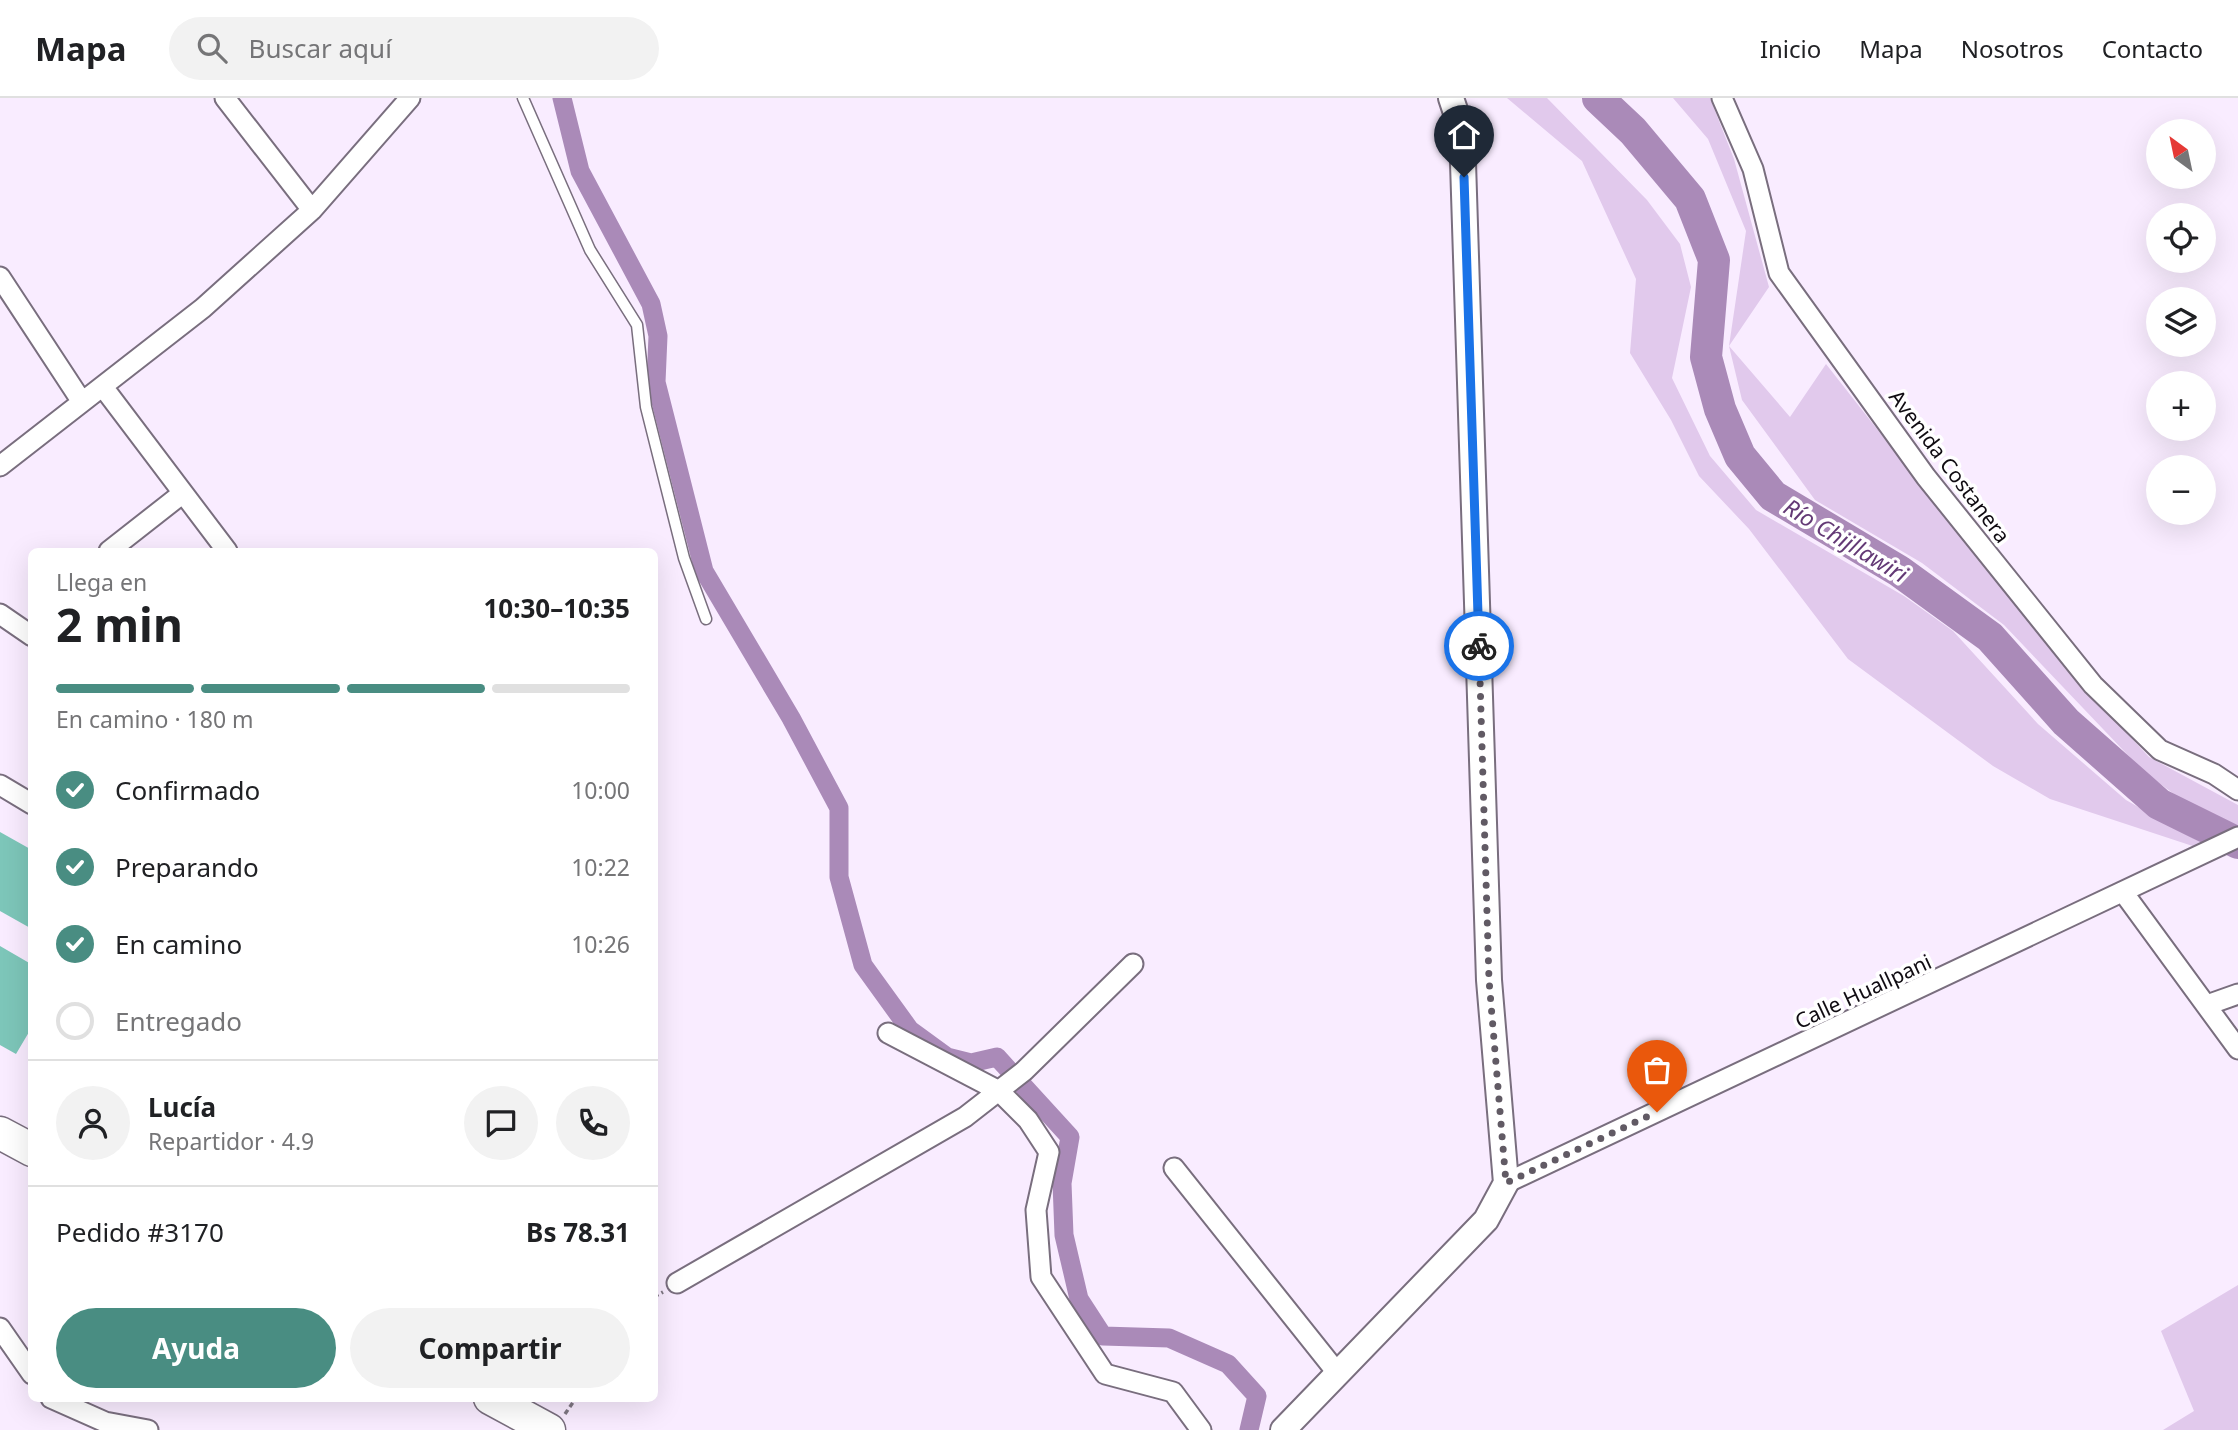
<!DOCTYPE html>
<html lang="es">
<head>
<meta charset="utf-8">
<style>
	:root { --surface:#fff; --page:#f2f2f2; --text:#202124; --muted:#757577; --line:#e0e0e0; --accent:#498d82 }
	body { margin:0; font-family:"Noto Sans",sans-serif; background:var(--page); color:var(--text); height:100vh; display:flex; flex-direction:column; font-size:26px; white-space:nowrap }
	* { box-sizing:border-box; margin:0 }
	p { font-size:23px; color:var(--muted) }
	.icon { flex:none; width:38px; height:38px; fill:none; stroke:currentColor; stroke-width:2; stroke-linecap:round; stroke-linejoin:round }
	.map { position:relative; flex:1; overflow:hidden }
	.side { position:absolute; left:28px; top:450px; width:630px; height:854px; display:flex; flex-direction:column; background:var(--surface); border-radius:10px; box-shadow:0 7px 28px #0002 }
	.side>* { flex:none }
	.needle { width:46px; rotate:327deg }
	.fabs { position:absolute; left:2146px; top:21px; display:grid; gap:14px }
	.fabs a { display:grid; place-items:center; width:70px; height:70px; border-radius:50%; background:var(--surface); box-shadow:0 7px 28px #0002; font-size:35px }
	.pin { position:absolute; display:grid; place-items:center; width:60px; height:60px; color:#fff; margin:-72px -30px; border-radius:50% 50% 50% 0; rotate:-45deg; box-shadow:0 0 7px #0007 }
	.pin .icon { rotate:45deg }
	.courier { position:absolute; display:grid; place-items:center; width:70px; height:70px; margin:-35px; border:5px solid #1a73e8; border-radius:50%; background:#fff; color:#222; box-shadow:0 2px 9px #0007 }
	.overview em { font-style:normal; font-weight:700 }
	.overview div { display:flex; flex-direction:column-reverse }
	.overview { display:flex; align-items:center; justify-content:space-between; height:119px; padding:0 28px }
	h1 { font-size:46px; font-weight:700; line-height:52px }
	.bar { display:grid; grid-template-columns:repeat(4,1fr); gap:10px 7px; align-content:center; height:84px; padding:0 28px }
	.bar i { height:9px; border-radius:5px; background:var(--line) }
	.bar .selected { background:var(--accent) }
	.bar p { grid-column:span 4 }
	.line { display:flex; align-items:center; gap:18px; padding:0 28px; border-top:2px solid var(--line) }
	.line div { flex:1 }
	.round { display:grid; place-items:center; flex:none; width:74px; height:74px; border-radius:37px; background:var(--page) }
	ol { padding:0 28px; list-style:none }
	li { display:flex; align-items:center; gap:21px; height:77px }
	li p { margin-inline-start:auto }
	li .icon { padding:7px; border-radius:50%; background:var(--accent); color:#fff; stroke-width:4 }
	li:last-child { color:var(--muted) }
	li i { width:38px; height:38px; border:4px solid var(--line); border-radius:50% }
	.action { display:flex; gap:14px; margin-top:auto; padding:14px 28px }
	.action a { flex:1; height:80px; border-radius:42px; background:var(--accent); color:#fff; font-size:28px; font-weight:700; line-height:80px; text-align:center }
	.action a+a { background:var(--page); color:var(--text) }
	header { display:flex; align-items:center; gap:42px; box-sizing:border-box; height:98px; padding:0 35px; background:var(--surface); border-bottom:2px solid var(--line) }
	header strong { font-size:33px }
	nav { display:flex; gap:38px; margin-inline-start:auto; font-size:24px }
	.search { width:490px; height:63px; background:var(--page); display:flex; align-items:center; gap:18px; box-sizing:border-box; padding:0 24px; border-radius:38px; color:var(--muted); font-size:26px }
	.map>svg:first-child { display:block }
</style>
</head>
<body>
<header>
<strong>Mapa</strong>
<div class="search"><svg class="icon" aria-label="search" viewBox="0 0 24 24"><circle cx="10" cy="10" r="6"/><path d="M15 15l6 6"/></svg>Buscar aquí</div>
<nav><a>Inicio</a><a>Mapa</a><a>Nosotros</a><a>Contacto</a></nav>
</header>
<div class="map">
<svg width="2238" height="1332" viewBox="0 0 2238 1332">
	<rect width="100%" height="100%" fill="#f9ecff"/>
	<path fill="#e1c9ec" d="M1507,0H1547L1647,102L1680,146L1691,189L1672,280L1710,358L1756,412L1904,498L1953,533L2038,626L2126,702L2226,759L2050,701L1993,668L1848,561L1749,431L1699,378L1671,322L1630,255L1636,181L1582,63Z
		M1673,0H1710L1734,61L1769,189L1729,248L1790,319L1826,266L2045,545L2088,594L2149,659L2238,707V730L2186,705L2143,673L2004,527L1922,465L1815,402L1742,302L1729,248L1746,133L1708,41Z
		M2238,1187V1332H2163L2194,1313L2161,1233Z"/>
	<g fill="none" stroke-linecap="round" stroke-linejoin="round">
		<path stroke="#aa8ab8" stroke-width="19" d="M562,0L580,73L651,206L658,238L656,284L704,473L791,620L839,710V779L863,867L910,932L947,959L971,965L997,959L1070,1039L1062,1085L1064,1137L1079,1201L1103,1238L1169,1240L1228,1266L1257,1298L1249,1332"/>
		<path stroke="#aa8ab8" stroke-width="32" d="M1598,0L1633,33L1690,101L1714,162L1706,259L1720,311L1740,358L1773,398L1899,473L1990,539L2066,624L2159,706L2238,745"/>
	</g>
	<path fill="#7dc6b9" d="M0,734L32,752V831L0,813Z
		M0,848L31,866L32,929L16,956L0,947Z"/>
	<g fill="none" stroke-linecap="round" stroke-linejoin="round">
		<g stroke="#796e7e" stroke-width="13">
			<path id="service" d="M523,0L590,152L637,227L646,309L684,460L706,521"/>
		</g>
		<g stroke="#796e7e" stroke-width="23">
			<path id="minor" d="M225,0L312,112
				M1722,0L1753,71L1779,175L1926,379L2093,587L2160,652L2214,676L2238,692
				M0,179L82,304
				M103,289L227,453
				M0,368L203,210L312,112L410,0
				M109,453L183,395
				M0,516L32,538
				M0,687L32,706
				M2123,794L2238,951
				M2207,907L2238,896
				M888,935L999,993L1028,1022L1049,1054L1036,1112L1041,1179L1105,1276L1173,1294L1201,1332
				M1174,1070L1339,1277
				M1506,1085L2238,739
				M677,1185L965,1019L1024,973L1133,866
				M0,1230L32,1276
				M51,1300L105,1324L148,1332"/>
		</g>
		<g stroke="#796e7e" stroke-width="28">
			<path id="tertiary" d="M1283,1332L1486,1122L1506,1085L1489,882L1462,33L1451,0"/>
		</g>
		<g stroke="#796e7e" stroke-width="35">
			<path id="primary" d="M0,1035L32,1052
				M490,1300L549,1332"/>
		</g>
		<path stroke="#7e7682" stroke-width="3.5" stroke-dasharray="5 3.5" stroke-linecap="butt" d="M654,1199L663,1194
			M565,1316L576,1300"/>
		<use href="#service" stroke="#fff" stroke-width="10"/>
		<use href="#minor" stroke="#fff" stroke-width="19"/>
		<use href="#tertiary" stroke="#fff" stroke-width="24"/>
		<use href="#primary" stroke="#fff" stroke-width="32"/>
	</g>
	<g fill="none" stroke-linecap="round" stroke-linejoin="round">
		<path stroke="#615a64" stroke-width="7" stroke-dasharray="0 12.6" d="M1479,548L1489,882L1506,1085L1657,1014"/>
		<path stroke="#1a73e8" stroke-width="9" d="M1464,79L1479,548"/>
	</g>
	<g text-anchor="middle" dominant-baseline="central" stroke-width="7" stroke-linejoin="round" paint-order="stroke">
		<g font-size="21" fill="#0f0b11" stroke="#fff">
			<text transform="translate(1950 368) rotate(53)">Avenida Costanera</text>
			<text transform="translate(1863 893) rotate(-25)">Calle Huallpani</text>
		</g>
		<g font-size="23" font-style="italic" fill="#633975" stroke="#fff">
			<text transform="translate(1846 442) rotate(31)">Río Chijllawiri</text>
		</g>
	</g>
</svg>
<div class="fabs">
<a><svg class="needle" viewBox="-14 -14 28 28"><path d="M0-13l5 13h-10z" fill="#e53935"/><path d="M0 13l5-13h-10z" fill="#757577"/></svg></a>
<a><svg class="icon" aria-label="locate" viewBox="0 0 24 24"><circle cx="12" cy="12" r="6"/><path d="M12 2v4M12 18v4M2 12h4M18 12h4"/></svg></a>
<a><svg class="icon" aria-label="layers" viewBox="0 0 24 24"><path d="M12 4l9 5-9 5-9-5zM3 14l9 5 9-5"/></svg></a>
<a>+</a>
<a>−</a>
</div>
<div class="pin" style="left:1657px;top:1014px;background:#ea580c"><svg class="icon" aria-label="bag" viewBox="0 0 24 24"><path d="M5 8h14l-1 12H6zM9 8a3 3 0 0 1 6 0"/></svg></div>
<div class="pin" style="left:1464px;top:79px;background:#1f2937"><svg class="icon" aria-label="home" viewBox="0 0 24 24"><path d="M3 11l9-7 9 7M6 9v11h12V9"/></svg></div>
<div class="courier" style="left:1479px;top:548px"><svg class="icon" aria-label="bike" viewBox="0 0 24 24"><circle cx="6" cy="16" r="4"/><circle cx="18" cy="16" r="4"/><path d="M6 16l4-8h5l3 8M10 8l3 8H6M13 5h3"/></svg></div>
<section class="side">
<div class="overview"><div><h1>2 min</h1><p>Llega en</p></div><em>10:30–10:35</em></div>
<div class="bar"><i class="selected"></i><i class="selected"></i><i class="selected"></i><i></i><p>En camino · 180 m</p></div>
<ol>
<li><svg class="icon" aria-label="check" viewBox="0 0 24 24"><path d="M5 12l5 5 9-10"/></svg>Confirmado<p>10:00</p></li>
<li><svg class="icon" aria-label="check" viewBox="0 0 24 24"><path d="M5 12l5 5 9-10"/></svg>Preparando<p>10:22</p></li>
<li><svg class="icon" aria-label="check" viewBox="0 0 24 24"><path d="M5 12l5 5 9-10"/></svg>En camino<p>10:26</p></li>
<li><i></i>Entregado</li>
</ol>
<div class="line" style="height:126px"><a class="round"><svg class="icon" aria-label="person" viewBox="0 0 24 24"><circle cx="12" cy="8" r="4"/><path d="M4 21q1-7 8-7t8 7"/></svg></a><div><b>Lucía</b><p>Repartidor · 4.9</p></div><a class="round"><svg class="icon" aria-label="chat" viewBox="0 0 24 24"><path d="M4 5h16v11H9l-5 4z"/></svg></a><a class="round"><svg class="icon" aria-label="phone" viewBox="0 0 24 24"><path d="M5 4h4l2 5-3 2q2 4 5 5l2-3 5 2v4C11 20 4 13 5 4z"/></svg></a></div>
<div class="line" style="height:91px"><div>Pedido #3170</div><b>Bs 78.31</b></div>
<div class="action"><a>Ayuda</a><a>Compartir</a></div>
</section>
</div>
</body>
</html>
